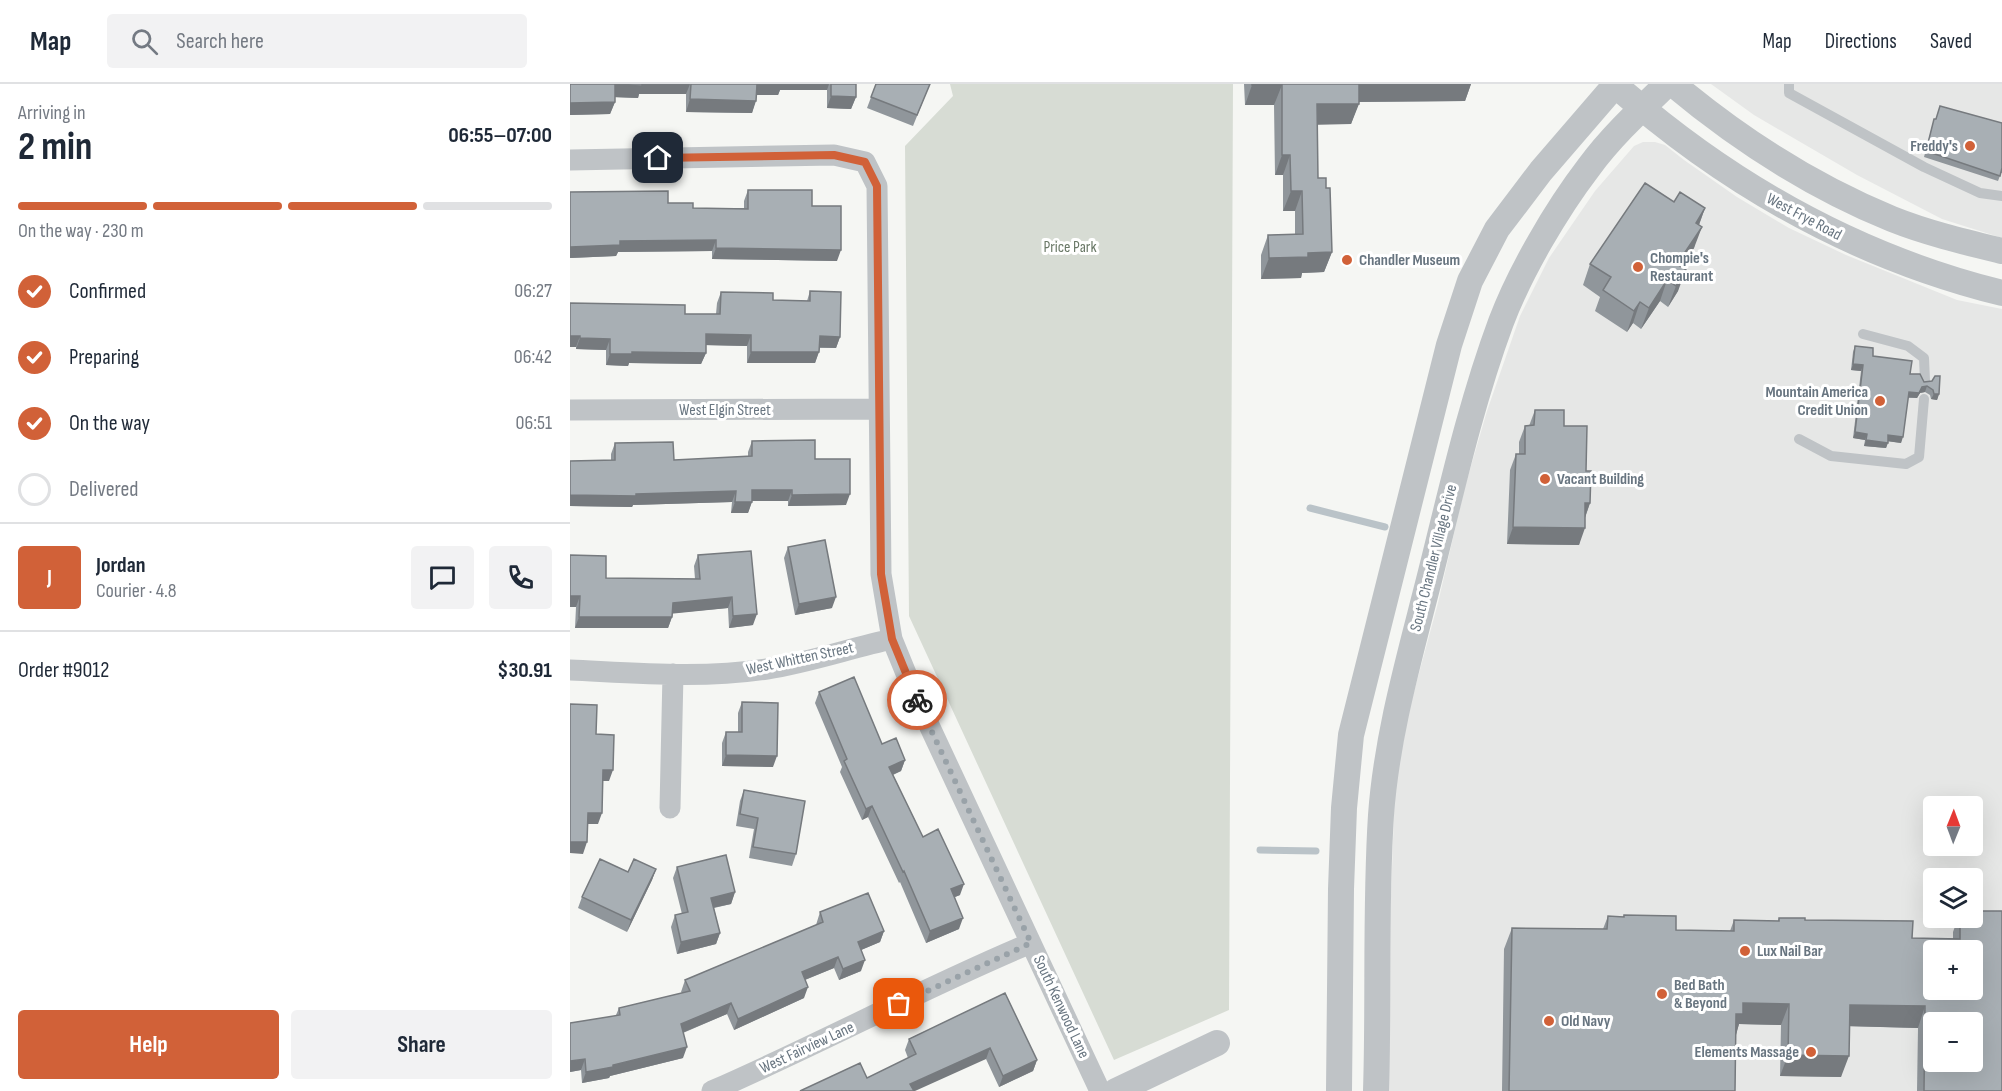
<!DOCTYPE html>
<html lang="en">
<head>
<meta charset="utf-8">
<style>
	:root { --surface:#fff; --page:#f2f2f3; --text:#1f2937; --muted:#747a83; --line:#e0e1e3; --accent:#d16138 }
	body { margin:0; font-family:"Sofia Sans Condensed",sans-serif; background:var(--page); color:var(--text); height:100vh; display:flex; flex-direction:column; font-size:22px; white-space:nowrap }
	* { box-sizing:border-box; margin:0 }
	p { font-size:20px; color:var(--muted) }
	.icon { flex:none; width:33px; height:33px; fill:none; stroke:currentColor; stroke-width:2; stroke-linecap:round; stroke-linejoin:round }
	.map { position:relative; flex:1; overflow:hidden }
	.drawer { display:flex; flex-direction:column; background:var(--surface); width:570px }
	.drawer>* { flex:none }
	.needle { width:39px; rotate:1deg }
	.controls { position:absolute; left:1353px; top:712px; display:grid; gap:12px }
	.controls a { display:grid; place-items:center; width:60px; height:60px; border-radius:6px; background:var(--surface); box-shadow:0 6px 24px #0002; font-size:30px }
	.pin { position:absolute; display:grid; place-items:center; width:51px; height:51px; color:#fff; margin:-26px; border-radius:12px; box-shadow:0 3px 9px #0006 }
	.courier { position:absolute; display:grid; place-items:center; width:60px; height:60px; margin:-30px; border:4px solid #d16138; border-radius:50%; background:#fff; color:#222; box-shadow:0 2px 8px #0007 }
	.summary em { font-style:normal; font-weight:700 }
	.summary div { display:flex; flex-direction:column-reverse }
	.summary { display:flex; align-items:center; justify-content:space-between; height:102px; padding:0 18px }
	h1 { font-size:39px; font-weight:700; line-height:45px }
	.bar { display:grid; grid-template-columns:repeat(4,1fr); gap:9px 6px; align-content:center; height:72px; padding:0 18px }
	.bar i { height:8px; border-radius:4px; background:var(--line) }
	.bar .selected { background:var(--accent) }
	.bar p { grid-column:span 4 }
	.line { display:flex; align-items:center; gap:15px; padding:0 18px; border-top:2px solid var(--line) }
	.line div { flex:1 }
	.round { display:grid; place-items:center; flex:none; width:63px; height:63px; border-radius:6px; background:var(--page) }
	ol { padding:0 18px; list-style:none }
	li { display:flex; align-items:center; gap:18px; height:66px }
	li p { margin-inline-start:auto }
	li .icon { padding:6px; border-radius:50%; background:var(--accent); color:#fff; stroke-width:4 }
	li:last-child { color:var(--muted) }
	li i { width:33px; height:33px; border:3px solid var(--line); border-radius:50% }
	.primary-button { display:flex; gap:12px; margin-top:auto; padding:12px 18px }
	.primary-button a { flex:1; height:69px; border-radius:6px; background:var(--accent); color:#fff; font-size:24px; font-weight:700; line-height:69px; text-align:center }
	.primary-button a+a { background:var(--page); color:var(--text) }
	header { display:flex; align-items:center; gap:36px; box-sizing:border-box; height:84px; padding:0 30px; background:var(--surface); border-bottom:2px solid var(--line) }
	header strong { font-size:28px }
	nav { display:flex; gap:33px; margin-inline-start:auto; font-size:21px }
	.search { width:420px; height:54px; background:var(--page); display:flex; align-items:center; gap:15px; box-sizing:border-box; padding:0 21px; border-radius:6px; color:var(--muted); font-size:22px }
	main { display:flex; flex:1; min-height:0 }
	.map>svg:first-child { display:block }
</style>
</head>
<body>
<header>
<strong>Map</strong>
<div class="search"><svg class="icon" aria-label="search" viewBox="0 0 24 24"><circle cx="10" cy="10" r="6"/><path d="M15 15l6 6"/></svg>Search here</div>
<nav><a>Map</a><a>Directions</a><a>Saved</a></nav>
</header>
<main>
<section class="drawer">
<div class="summary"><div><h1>2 min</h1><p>Arriving in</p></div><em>06:55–07:00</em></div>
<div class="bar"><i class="selected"></i><i class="selected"></i><i class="selected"></i><i></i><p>On the way · 230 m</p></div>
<ol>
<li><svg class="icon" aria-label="check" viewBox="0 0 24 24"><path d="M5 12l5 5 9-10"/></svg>Confirmed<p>06:27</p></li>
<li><svg class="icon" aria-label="check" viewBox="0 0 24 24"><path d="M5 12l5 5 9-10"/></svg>Preparing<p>06:42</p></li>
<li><svg class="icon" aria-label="check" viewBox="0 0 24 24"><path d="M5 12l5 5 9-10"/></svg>On the way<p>06:51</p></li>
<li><i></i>Delivered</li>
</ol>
<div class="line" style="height:108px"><b class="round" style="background:var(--accent);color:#fff">J</b><div><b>Jordan</b><p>Courier · 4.8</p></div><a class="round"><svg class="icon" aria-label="chat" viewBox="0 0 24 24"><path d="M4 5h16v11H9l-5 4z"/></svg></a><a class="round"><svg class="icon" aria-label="phone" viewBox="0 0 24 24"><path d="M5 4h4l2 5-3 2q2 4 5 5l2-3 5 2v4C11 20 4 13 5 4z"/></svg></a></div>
<div class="line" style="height:78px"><div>Order #9012</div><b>$30.91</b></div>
<div class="primary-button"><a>Help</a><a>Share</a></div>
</section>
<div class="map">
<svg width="1432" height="1007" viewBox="0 0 1432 1007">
	<rect width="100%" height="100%" fill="#f5f6f3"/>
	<path fill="#e6e7e6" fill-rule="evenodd" d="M1141,0H1432V154L1372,135L1287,91L1184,31Z
		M1073,58H1085L1095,61L1114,76L1167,113L1219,144L1276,171L1387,216L1432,225V1007H818L820,839L825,703L839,626L868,519L894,406L917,327L950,232L979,174L1025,107L1064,62ZM1364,723H1402V762H1364ZM1364,795H1402V834H1364ZM1364,867H1402V906H1364ZM1364,939H1402V978H1364Z"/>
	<path fill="#d7dcd4" d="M380,0H663L659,926L544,976L339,532L335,62L383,12Z"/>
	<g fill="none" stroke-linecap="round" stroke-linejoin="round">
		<path stroke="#bac3c8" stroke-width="7" d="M740,424L815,443
			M690,766L746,767"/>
		<path stroke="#bfc3c6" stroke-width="10" d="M1219,0V9L1354,83L1410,109L1432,112
			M1293,250L1338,262L1354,274L1355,297
			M1229,355L1261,372L1336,380L1349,373L1354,315"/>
		<path stroke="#bfc3c6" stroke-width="21" d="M0,76L264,71L295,78L307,102L311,490L322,555L344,609L530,1007
			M0,326L309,325
			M0,586C65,589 132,595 197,585C237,579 281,564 322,555
			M100,724L103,590
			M142,1007C250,960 353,904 461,859"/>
		<path stroke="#bfc3c6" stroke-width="26" d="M1044,0C1156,99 1286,173 1432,209
			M1103,0C1170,56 1241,102 1322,135C1357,149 1395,158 1432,167
			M546,1007L647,959
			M769,1007L771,805L774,724L781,651L879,261L900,197L927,145L971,87L1046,0
			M806,1007C809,915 805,823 811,731C817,648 841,568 861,488C882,404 901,319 931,238C950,188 986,126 1019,83C1041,53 1070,26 1097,0"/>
	</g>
	<path fill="#90969b" d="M0,0H286V13L281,25L257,24V6H210L208,11H187L182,29L116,28V10H69L68,14L45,13V18L40,30L0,31Z
		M306,0H360L343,42L297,24Z
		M674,0H901L895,17L789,18L781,40H747L748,94L756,104L762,168L754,188L732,189L731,194L691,195V171L698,151L725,150V127H713V91H705L704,21H675Z
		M1364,35L1432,39V89H1431L1428,97L1354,73Z
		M178,106L242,122L267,177L142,175V167L48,168L46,172L0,174L98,119L123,124H174V117Z
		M1104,118L1135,124L1129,141L1124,164L1112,183L1108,207L1098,223L1090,217L1071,245L1063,239L1057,248L1025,227L1030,213L1013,201L1020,180Z
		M240,207L270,253L266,264H250L245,279H177V262L136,261V269L131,280L59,279L58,282L36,281V266L6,265V263H0V219L115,230H146L147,219L151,208L203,216L237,217Z
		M1285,262L1303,272L1340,290L1354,298L1369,310L1367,316L1361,315L1360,311L1355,308L1350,309L1347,314H1338L1331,359L1318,357L1316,364L1294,362L1295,356L1283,354L1291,287L1281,286L1283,268Z
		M965,326L994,342L1016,387L1020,419L1015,434L1009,461L937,460L940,386L946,370H949V358L955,342H959Z
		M182,357L245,375L276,421L218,422V417H182L178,429H161L162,418L63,421L62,423L0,422V377L41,376V370L45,359L104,376L178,373V368Z
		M218,463L262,524L225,531L214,474Z
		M0,471L36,494L125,495L124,482L128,471L183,541L159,544L158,524L103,529L102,533L98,544H5L6,523Z
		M249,608L312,660L335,676L331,687L323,691L353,753L390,811L385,813L389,845L356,859L330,798L329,799L298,733L292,736L270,688L272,683L245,619Z
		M172,618L203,683L152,682V659L156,648H168V629Z
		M174,706L226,770L222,782L179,774L184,745L166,742L170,717Z
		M107,783L165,808L161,820L144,824L150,849L146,860L107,870L101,843L105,831L112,830L103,794Z
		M86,785L82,796L57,848L8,824L12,813L58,788Z
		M250,828L314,847L310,858L291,866V887L269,896L264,884L235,896L234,914L164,946L157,930L113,949V974L40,992L39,994L12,999L11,986L0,988L46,931L49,924L112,909L111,908L115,896L246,841Z
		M1054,831L1106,846L1160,847L1164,836L1208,837L1209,834L1235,836L1342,854L1383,855V848L1388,834H1402L1432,1007H1347L1348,944L1279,942L1271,993L1210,992L1211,941L1169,940L1166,950L1165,1007H932L934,865L942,844L1033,845L1038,832L1053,833Z
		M435,909L467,976L463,987L429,1003L416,975L297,994L338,974L335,966L339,955Z"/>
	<path fill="#767a7e" d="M71,0H120L116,10H69L68,14L41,13L45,1Z
		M186,0H259L257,6H210L208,11H182Z
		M788,0H901L895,17L781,18Z
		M682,1H712L704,21H675Z
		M261,12L286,13L281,25L257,24Z
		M120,15L186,17L182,29L116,28Z
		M45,18L40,30L0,31V19Z
		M747,20H789L781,40L739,41Z
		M712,71H720L713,91H705Z
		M721,107H732L725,127H713Z
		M1135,124L1127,146L1126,139Z
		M1132,143L1124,164L1101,199L1107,180Z
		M146,156L142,167L48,168L46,172L0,174V163L50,157Z
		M146,164L271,166L267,177L142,175Z
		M762,168L754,188L732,189L731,194L691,195L699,174L738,169Z
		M1116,186L1108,207L1098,223L1106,202Z
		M1097,196L1090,217L1071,245L1079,224Z
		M1070,218L1063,239L1057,248L1064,227Z
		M136,250L181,251L177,262L132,261Z
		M0,252H10L6,263H0Z
		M250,252L270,253L266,264L246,263Z
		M10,254L40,255L36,266L6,265Z
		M62,268L136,269L131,280L59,279L58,282L36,281L40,270Z
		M181,268H249L245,279H177Z
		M1283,280L1293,281L1291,287L1281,286Z
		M1357,302L1355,308L1350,309L1347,314L1337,313L1339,308Z
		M1364,310H1369L1367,316L1361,315Z
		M1285,348L1297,350L1295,356L1283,354Z
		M1318,351L1333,353L1331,359L1316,357Z
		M1296,356L1318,359L1316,364L1294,362Z
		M182,406H222L218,417H178Z
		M166,407L162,418L63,421L62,423L0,422V411Z
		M280,410L276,421L218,422L222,411Z
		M165,418H182L178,429H161Z
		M1015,419H1020L1014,436Z
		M943,443L1015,444L1009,461L937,460Z
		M0,512H10L6,523H0Z
		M162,513L158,524L99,530L103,519Z
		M266,513L262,524L225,531L229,520Z
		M187,530L183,541L159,544L163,532Z
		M9,533H102L98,544H5Z
		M156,671L207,672L203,683L152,682Z
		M335,676L331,687L315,694L319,683Z
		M33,686H43L39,697H29Z
		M302,722L298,733L292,736L296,725Z
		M18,729H32L28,740H14Z
		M0,758H17L13,770L0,769Z
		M86,785L82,796L57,848L61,836Z
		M394,800L390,811L377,816L381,805Z
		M165,808L161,820L137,825L141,814Z
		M393,834L389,845L356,859L360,847Z
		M314,847L310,858L284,869L288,858Z
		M150,849L146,860L107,870L111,858Z
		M268,873L264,884L227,899L232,888Z
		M295,876L291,887L269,896L273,885Z
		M238,903L234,914L164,946L168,935Z
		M161,919L157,930L107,951L111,940Z
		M1173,919L1219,920L1211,941L1169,940L1166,951V930Z
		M1280,921L1355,922L1348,944L1272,942Z
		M117,963L113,974L40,992L39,994L12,999L16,988Z
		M420,964L416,975L345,1007H338L340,1000Z
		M1218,971L1279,972L1271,993L1210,992Z
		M15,975L11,986L0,988V977Z
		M467,976L463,987L429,1003L433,992Z"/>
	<path fill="#a8afb4" stroke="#767a7e" stroke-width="1.5" fill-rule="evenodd" d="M0,0H72V2L45,1V18L0,19Z
		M121,0H187L186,17L120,15Z
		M261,0H286V13L261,12Z
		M306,0H360L347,31L301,13Z
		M682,0H789V20H747L748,94H756V104H760L762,168L738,169V173L699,174L698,151L733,150L732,107H721L720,71H712V1H682Z
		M1370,22L1432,39V84L1430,92L1356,67L1364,35H1366Z
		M1075,99L1104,118L1110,108L1135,124L1126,139L1132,143L1107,180L1116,186L1106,202L1097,196L1079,224L1070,218L1064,227L1033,206L1041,193L1020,180Z
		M178,106H242V122H271V166L146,164V156L50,157V161L0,163V108L98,107V119H123V124L178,125Z
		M240,207L271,208L270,253L250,252L249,268H181V251L136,250V269L62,268V270H40V255L10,254V252H0V219L115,221V230H150L151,208L203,209V216L240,217Z
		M1285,262L1303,264V272L1342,277L1340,290H1350L1354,298L1362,297L1365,292H1370L1369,310H1364L1363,306L1357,302L1352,303L1349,309L1339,308L1333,353L1318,351V359L1296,356L1297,350L1285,348L1293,281L1283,280Z
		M965,326H994V342H1017L1016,387H1021L1020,419H1015V444L943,443L946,370H955V342L964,341Z
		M245,356V375H280V410L222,411V406H182V418H165L166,407L66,410V412L0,411V377L45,376V359L103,358L104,376L182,372V357Z
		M255,456L266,513L229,520L218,463Z
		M181,467L187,530L163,532L162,513L103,519L102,533H9L10,512H0V471L36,472V494L130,495L128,471Z
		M284,593L312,660L326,654L335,676L319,683L353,753L368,745L394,800L381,805L393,834L360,847L334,787L333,788L302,722L296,725L274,677L277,675L249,608Z
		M172,618L208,619L207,672L156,671V648H172Z
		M0,620L27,621L26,650L44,651L43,686H33L32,729H18L17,758H0Z
		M174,706L235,717L226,770L183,763L188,734L170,730Z
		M156,771L165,808L141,814L150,849L111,858L105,831L118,828L107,783Z
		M30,775L58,788L64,775L86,785L61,836L12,813Z
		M298,809L314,847L288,858L295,876L273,885L268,873L232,888L238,903L168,935L161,919L111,940L117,963L43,981V983L16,988L15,975L0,977V939L50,931L49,924L120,907L115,896L253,838L250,828Z
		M1402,827H1432V1007H1354L1355,922L1280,921L1279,972L1218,971L1219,920L1173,919V930H1166L1165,1007H939L942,844L1037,845L1038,832L1054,833V831L1106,832V846L1164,847V836L1209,837V834H1235V836L1343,837L1342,854L1390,855V834H1402ZM1364,867H1402V906H1364ZM1364,939H1402V978H1364Z
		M435,909L467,976L433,992L420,964L340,1000L344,1007H230L290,979L297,994L346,970L339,955Z"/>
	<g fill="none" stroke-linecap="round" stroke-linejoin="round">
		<path stroke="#99a2a8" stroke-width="6" stroke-dasharray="0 10.8" d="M329,920L461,859L347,616"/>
		<path stroke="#d16138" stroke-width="8" d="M88,74L264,71L295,78L307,102L311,490L322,555L347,616"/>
	</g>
	<g fill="#d16138" stroke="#fff" stroke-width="2">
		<circle cx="1400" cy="62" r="6"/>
		<circle cx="777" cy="176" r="6"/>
		<circle cx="1068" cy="183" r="6"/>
		<circle cx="1310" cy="317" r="6"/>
		<circle cx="975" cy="395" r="6"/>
		<circle cx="1175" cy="867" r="6"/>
		<circle cx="1092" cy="910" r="6"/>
		<circle cx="979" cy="937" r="6"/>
		<circle cx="1241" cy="968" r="6"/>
	</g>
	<g text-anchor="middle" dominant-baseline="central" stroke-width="6" stroke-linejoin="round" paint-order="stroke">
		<g font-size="16" font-weight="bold" fill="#687580" stroke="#fff" text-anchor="start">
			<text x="1388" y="62" text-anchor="end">Freddy's</text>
			<text x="1080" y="174">Chompie's<tspan x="1080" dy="18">Restaurant</tspan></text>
			<text x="789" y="176">Chandler Museum</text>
			<text x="1298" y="308" text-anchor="end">Mountain America<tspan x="1298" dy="18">Credit Union</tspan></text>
			<text x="987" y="395">Vacant Building</text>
			<text x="1187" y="867">Lux Nail Bar</text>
			<text x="1104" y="901">Bed Bath<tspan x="1104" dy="18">&amp; Beyond</tspan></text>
			<text x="991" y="937">Old Navy</text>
			<text x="1229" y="968" text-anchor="end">Elements Massage</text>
		</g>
		<g font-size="16" fill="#687580" stroke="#fff">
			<text transform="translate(1234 133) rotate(28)">West Frye Road</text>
			<text x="155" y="326">West Elgin Street</text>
			<text transform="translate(864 474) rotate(-76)">South Chandler Village Drive</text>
			<text transform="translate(230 575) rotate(-12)">West Whitten Street</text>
			<text transform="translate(491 923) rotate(65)">South Kenwood Lane</text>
			<text transform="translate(237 964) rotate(-25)">West Fairview Lane</text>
		</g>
		<g font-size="16" fill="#697866" stroke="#fff">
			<text x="500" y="163">Price Park</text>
		</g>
	</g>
</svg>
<div class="controls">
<a><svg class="needle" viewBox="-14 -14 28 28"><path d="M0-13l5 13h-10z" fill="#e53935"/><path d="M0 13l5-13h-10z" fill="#747a83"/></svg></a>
<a><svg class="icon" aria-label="layers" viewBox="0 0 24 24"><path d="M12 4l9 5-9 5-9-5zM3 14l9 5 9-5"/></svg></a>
<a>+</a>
<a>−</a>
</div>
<div class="pin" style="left:329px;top:920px;background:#ea580c"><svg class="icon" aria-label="bag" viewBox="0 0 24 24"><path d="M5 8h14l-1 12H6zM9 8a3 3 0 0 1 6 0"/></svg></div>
<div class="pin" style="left:88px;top:74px;background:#1f2937"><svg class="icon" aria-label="home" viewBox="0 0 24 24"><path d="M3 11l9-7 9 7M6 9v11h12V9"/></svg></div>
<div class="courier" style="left:347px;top:616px"><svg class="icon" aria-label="bike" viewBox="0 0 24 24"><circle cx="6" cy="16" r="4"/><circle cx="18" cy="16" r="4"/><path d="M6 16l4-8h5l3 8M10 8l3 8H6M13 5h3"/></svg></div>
</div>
</main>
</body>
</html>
